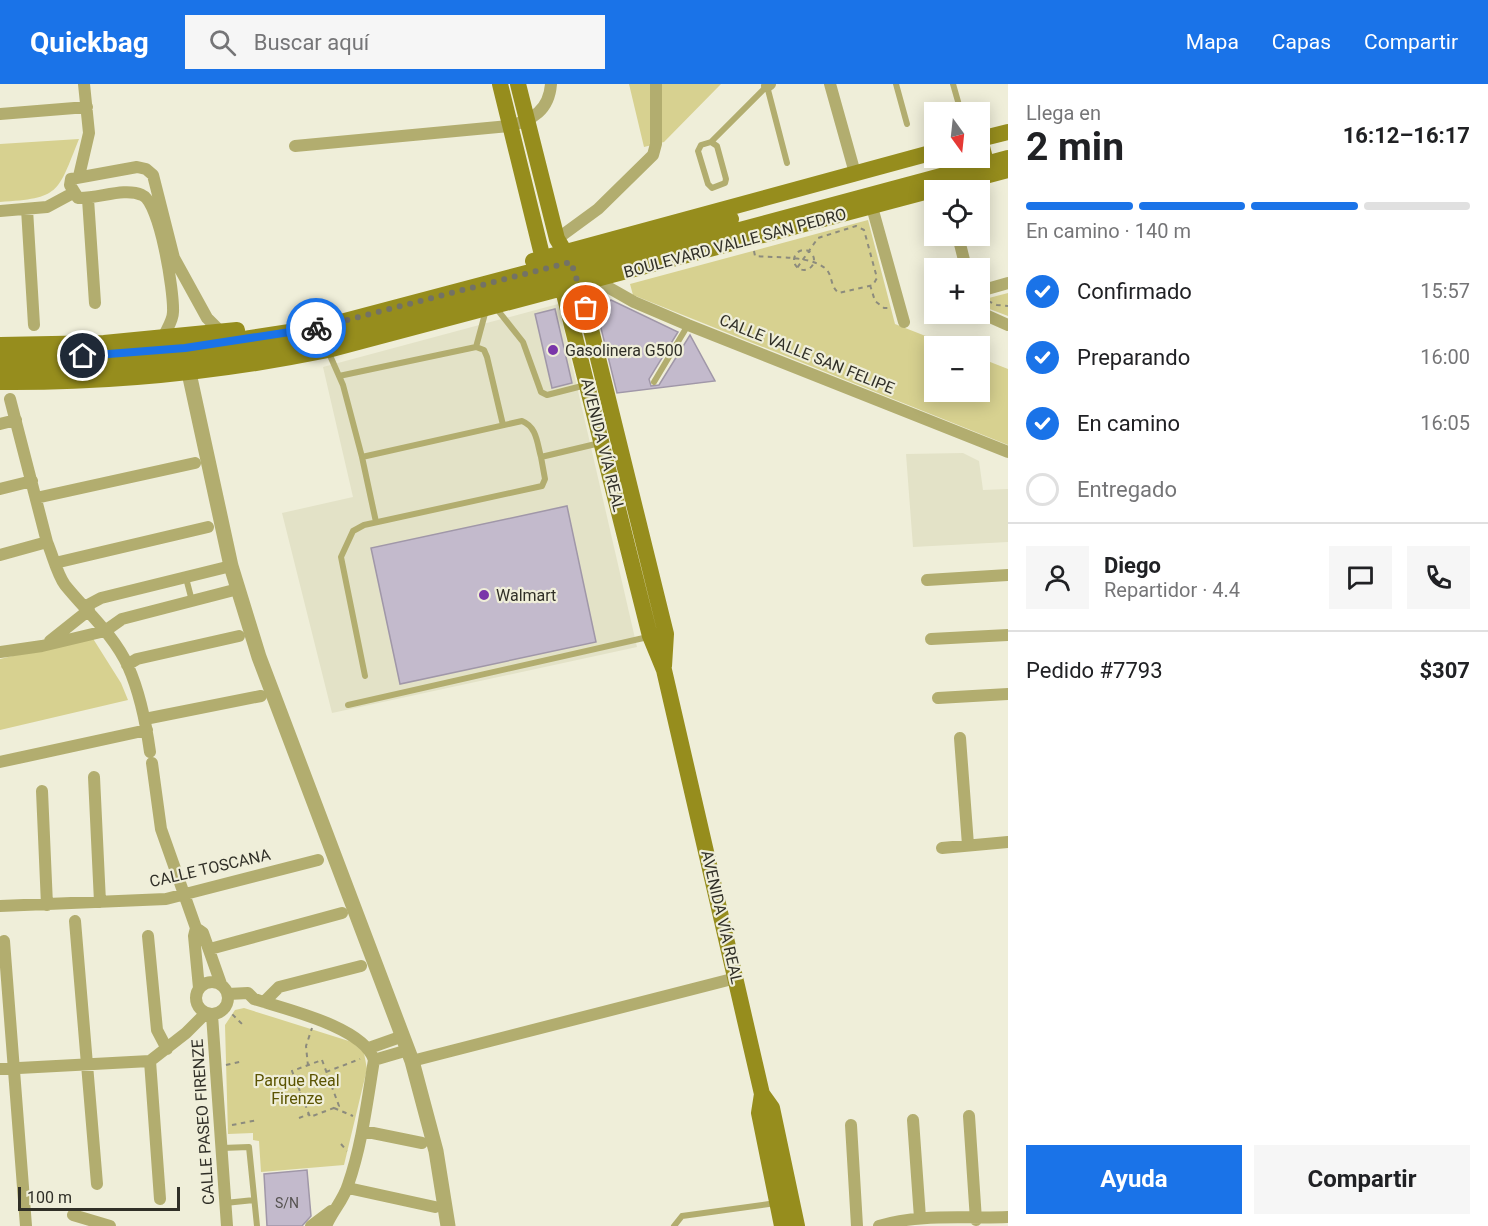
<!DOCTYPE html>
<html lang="es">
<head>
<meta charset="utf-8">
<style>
	:root { --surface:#fff; --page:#f6f6f6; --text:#202124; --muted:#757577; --line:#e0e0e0; --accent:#1a73e8 }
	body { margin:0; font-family:Roboto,sans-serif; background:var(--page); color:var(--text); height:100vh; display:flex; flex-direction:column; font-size:22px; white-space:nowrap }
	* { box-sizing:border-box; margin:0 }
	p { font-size:20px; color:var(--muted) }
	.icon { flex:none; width:33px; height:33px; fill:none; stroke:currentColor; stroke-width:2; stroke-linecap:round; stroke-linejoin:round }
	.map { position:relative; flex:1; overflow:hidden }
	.side { display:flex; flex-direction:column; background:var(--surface); width:480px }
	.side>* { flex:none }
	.needle { width:39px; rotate:165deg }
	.buttons { position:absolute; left:924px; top:18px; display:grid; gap:12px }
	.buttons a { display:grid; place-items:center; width:66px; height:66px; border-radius:0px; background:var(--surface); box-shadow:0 3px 15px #0003; font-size:30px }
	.scale { position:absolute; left:18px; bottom:15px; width:162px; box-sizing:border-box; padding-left:6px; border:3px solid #302f27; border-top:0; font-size:16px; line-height:21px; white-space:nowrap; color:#302f27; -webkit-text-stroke:4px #efeed9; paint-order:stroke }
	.pin { position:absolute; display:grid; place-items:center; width:51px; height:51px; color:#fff; margin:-26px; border:3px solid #fff; border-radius:50%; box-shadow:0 2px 6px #0007 }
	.courier { position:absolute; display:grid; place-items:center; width:60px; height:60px; margin:-30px; border:4px solid #1a73e8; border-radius:50%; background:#fff; color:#222; box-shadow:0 2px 8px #0007 }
	.head em { font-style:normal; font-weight:700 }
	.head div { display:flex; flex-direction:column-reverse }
	.head { display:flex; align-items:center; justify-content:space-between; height:102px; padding:0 18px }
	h1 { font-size:39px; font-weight:700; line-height:45px }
	.bar { display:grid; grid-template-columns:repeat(4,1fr); gap:9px 6px; align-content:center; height:72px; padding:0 18px }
	.bar i { height:8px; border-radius:4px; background:var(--line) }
	.bar .current { background:var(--accent) }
	.bar p { grid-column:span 4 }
	.line { display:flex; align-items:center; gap:15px; padding:0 18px; border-top:2px solid var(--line) }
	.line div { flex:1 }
	.round { display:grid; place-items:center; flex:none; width:63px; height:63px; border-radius:0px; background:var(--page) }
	ol { padding:0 18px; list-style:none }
	li { display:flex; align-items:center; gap:18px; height:66px }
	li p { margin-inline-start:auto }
	li .icon { padding:6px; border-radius:50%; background:var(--accent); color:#fff; stroke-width:4 }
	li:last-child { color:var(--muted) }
	li i { width:33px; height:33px; border:3px solid var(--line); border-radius:50% }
	.action { display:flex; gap:12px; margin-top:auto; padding:12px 18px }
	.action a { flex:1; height:69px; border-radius:0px; background:var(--accent); color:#fff; font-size:24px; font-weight:700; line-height:69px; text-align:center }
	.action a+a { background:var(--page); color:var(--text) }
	header { display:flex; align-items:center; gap:36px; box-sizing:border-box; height:84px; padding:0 30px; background:var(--accent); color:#fff }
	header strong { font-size:28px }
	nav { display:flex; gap:33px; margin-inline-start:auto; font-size:21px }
	.search { width:420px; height:54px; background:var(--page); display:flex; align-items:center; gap:15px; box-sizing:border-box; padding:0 21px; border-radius:0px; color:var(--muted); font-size:22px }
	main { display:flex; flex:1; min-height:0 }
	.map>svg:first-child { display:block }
</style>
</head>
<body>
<header>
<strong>Quickbag</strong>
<div class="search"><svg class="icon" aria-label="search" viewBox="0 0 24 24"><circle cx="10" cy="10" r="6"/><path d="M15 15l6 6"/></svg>Buscar aquí</div>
<nav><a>Mapa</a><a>Capas</a><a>Compartir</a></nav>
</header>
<main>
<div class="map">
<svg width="1008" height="1142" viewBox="0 0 1008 1142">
	<rect width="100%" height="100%" fill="#efeed9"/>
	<path fill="#e3e2c7" d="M558,220L637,563L332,629L282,429L353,413L323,283Z
		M963,369L979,377L983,406L1008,405V458L913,463L906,370Z"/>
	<path fill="#d7d190" d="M629,0H721L664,58L644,63Z
		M79,55C57,110 60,114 0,118V60Z
		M868,136L895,240L951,262H934V308H980V274L1008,285V361L633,211L630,200Z
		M1008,209V232L987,224L985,215Z
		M92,553L121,599L128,616L0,646V575Z
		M244,924L352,958L364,969L367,985L344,1081L261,1088L259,1057L253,1056V1049L228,1050L225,941L235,926Z"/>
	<path fill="#c3bacc" stroke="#a097a8" stroke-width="1.5" d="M611,216L678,248L649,295L651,302L659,301L690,251L715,297L617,309L597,228Z
		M555,225L572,299L552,304L535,230Z
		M567,422L596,558L400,600L371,464Z
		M307,1086L311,1132L302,1142H267L264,1090Z"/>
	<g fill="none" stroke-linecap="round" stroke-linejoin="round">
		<path stroke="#8c8b7d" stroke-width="2" stroke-dasharray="4.5 4.5" stroke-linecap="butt" d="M794 176a10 10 0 1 1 20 0a10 10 0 1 1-20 0Z
			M754,167L755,172C775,174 810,171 826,185C833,192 830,203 839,209L873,201L877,194L864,146L856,142L818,154L797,184
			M870,201L875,217L884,224H889
			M988,217L997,221L1008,222
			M226,924L245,943
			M322,976L339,1022L310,1033L292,987Z
			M226,981L243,977
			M308,982L306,962L312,944
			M326,988L360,975
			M285,997L295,993
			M291,1013L301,1009
			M334,1024L353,1032
			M299,1034L309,1030
			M232,1041L258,1036
			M341,1060L347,1067"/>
		<path stroke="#b2ad6f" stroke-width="6" d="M896,0L907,40
			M953,0L961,28
			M711,58L767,2L787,79
			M711,58L717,62L726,95L725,99L712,104L708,100L698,67L701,61Z
			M496,224L523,258L541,308L547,311L586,301
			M476,263L486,226
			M328,267L343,301L362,373L522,337C537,343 537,359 541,373L600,359
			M339,292L476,263L484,266L487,273L503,341
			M654,298L688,241
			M362,373L376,438
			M186,494L192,517
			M365,592L341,473L353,447L364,441L542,402L545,395L541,373
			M348,621L648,553
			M222,1064L249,1063L257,1142
			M225,1119L254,1116
			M674,1142L682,1132L776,1119"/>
		<path stroke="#b2ad6f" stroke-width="12" d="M830,0L855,89
			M767,2L770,0
			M0,30L87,23
			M295,62L509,42C533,36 549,26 551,0
			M79,92L89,49L84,0
			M88,115L95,219
			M872,123L904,238
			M27,125L34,241
			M0,127L47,123L73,109
			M958,152L966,184
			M557,155L598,125L653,71L656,60V0
			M597,197L634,218L688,241L1008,368
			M980,207L1008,199
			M980,226L981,229L1008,241
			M163,254C166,246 173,237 173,228C174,208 160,118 142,111C124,103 98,115 78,114L70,101L71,95L137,83L146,85L153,91L174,174L207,234L221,248
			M10,315L47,458C53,472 57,490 65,501C86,527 114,551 128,582C140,609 146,639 150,668
			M0,340L16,336
			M0,405L32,397
			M36,414L195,379
			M0,471L47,458
			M55,479L208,443
			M927,496L1008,491
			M86,522L101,514L231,482
			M931,555L1008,551
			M50,557L89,526
			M0,568L42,562L105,547L122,535L238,505
			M127,581L137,575L239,552
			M938,614L1008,610
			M145,635L261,612
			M960,654L968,761
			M0,678L147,646
			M152,679L161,745L196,844L194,852L199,904
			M94,693L100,818
			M42,707L47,821
			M942,764L1008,758
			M0,822L166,815L318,776
			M75,837L97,1100
			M196,844L203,849L221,900
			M148,852L157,946L167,965
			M4,857L26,1142
			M210,865L342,829
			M196 914a16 16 0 1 1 32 0a16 16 0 1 1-32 0Z
			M228,910L248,909L254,915C285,925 364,943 374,976C367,1018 362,1061 348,1101C344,1115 332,1128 326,1142
			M264,918L279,903L361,882
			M212,931L227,1142
			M369,964L403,952
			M374,976L408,966
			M150,977L160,1115
			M412,977L736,894
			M0,985L150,977L186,949L205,930
			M969,1032L976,1136
			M913,1036L920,1134
			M851,1041L857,1142
			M363,1047L422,1059
			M348,1104L435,1123
			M73,1131L110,1142
			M311,1142L331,1127
			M879,1142C920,1129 965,1135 1008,1133"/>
		<path stroke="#b2ad6f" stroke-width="15" d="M189,289L231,482L259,573L412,977L436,1067L448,1142"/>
		<path stroke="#968d1d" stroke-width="16" d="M500,0L543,175L559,194L563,206L650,552L664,586L762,1010L759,1029L782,1142
			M518,0L557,155L571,178L580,201L666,550L664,582
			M980,55L989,90
			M980,55L1008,48
			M533,177L934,68
			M0,261L104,259L237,246
			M0,273L105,271L185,264L322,243L731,135
			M0,286L106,285L187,277L325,254L594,185L1008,74
			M0,298C111,299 220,288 328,266L1008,86
			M762,1010L772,1024L797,1142"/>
	</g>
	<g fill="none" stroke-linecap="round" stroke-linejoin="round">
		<path stroke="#737265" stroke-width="6" stroke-dasharray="0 10.8" d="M316,244L571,178L586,224"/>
		<path stroke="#1a73e8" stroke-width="8" d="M83,272L185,264L316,244"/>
	</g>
	<g fill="#7a36a9" stroke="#efeed9" stroke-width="2">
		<circle cx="553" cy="266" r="6"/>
		<circle cx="484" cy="511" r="6"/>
	</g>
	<g text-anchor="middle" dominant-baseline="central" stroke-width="4.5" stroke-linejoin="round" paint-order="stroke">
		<g font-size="14" fill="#555250">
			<text x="287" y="1119">S/N</text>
		</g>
		<g font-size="16" fill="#302f27" stroke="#efeed9">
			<text transform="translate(735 159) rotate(-15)">BOULEVARD VALLE SAN PEDRO</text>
			<text transform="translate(807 270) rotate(22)">CALLE VALLE SAN FELIPE</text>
			<text transform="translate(603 361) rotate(76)">AVENIDA VÍA REAL</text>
			<text transform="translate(210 784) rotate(-13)">CALLE TOSCANA</text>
			<text transform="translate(722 833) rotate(77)">AVENIDA VÍA REAL</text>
			<text transform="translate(203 1038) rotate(-94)">CALLE PASEO FIRENZE</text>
		</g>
		<g font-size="16" fill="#302f27" stroke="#efeed9" text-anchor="start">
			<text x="565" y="266">Gasolinera G500</text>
			<text x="496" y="511">Walmart</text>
		</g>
		<g font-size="16" fill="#5b5402" stroke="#efeed9">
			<text x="297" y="996">Parque Real<tspan x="297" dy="18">Firenze</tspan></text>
		</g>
	</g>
</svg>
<div class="buttons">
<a><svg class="needle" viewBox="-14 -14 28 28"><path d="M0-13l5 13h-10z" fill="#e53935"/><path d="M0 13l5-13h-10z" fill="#757577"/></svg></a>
<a><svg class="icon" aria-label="locate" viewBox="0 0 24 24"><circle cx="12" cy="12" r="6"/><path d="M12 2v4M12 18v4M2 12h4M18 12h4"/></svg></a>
<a>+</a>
<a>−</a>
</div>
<div class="scale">100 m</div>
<div class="pin" style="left:586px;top:224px;background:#ea580c"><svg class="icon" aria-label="bag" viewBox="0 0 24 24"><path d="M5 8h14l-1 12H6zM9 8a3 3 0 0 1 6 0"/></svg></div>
<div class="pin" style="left:83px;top:272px;background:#1f2937"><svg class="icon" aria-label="home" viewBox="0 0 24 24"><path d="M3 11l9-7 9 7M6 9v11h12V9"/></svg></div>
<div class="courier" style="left:316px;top:244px"><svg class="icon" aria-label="bike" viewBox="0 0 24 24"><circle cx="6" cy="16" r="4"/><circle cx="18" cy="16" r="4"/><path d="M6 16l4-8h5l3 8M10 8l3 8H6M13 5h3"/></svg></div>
</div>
<section class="side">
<div class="head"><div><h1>2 min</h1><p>Llega en</p></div><em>16:12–16:17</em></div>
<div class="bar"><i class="current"></i><i class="current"></i><i class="current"></i><i></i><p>En camino · 140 m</p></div>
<ol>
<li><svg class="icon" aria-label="check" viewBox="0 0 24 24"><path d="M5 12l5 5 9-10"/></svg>Confirmado<p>15:57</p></li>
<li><svg class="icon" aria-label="check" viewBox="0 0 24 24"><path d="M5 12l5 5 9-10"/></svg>Preparando<p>16:00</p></li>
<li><svg class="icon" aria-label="check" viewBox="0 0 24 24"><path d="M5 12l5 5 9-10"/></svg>En camino<p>16:05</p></li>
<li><i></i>Entregado</li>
</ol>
<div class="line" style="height:108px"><a class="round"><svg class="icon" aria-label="person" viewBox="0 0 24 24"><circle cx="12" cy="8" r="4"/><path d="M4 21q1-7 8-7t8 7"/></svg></a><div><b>Diego</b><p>Repartidor · 4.4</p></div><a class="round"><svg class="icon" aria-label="chat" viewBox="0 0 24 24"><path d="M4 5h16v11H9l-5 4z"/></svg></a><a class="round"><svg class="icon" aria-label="phone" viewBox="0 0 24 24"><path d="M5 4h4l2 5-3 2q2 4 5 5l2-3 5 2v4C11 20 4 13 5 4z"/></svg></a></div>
<div class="line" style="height:78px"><div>Pedido #7793</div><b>$307</b></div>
<div class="action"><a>Ayuda</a><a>Compartir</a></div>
</section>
</main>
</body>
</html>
